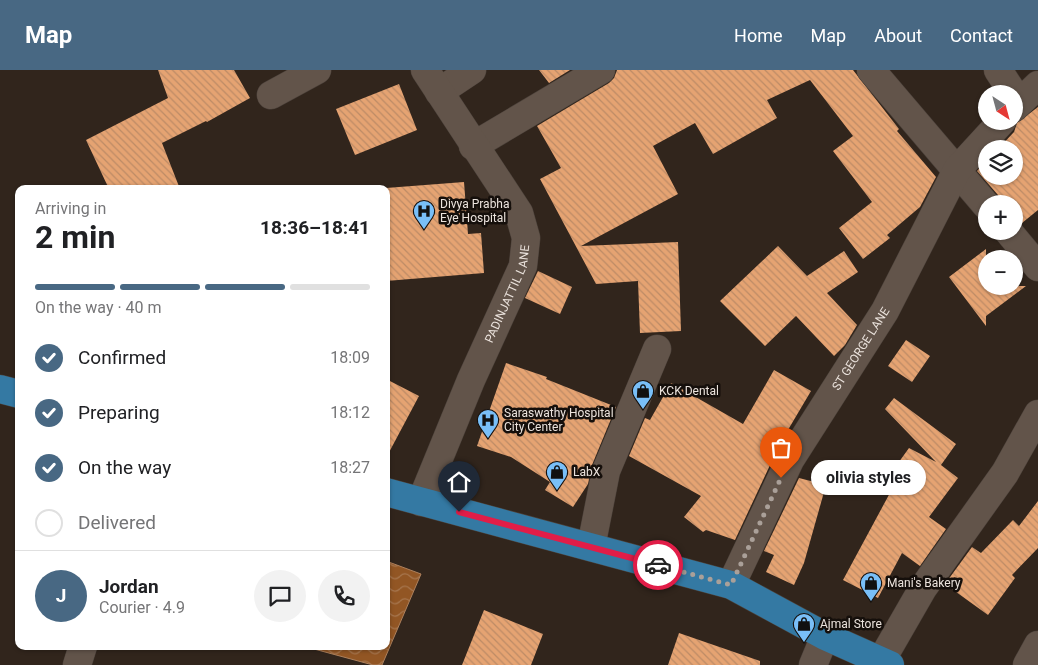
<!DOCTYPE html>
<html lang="en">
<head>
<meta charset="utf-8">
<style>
	:root { --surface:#fff; --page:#f2f2f2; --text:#202124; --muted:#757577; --line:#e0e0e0; --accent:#486883 }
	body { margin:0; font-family:Roboto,sans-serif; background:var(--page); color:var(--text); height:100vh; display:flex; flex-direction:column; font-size:19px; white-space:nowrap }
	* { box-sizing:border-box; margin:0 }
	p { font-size:16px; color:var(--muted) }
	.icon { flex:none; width:28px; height:28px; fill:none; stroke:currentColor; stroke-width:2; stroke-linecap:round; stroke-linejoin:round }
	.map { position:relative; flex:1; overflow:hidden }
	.side { position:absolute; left:15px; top:115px; width:375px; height:465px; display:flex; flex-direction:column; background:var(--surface); border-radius:10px; box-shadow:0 1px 4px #0004 }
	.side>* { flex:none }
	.needle { width:32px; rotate:144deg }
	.fabs { position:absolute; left:978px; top:15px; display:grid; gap:10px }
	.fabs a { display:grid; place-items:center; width:45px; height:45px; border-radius:50%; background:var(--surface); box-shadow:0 1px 4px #0004; font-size:25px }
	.pin { position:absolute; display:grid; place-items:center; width:42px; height:42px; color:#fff; margin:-51px -21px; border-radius:50% 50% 50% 0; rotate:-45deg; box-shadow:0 0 5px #0007 }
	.pin .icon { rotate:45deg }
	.courier { position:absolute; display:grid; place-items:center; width:50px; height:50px; margin:-25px; border:4px solid #e11d48; border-radius:50%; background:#fff; color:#222; box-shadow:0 1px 6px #0007 }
	.bubble { position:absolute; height:35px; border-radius:18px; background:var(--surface); box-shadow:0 1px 4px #0004; font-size:16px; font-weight:700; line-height:35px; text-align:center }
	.summary em { font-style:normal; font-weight:700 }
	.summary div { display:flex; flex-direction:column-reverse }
	.summary { display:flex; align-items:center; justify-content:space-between; height:85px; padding:0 20px }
	h1 { font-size:32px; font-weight:700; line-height:38px }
	.bar { display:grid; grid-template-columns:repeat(4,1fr); gap:8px 5px; align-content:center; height:60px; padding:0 20px }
	.bar i { height:6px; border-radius:4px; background:var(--line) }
	.bar .active { background:var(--accent) }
	.bar p { grid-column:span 4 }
	.line { display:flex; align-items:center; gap:12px; padding:0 20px; border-top:1px solid var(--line) }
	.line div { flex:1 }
	.round { display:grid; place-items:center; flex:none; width:52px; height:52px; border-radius:26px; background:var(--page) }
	ol { padding:0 20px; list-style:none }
	li { display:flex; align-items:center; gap:15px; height:55px }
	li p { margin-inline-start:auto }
	li .icon { padding:5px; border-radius:50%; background:var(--accent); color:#fff; stroke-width:4 }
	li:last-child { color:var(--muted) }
	li i { width:28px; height:28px; border:2px solid var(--line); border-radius:50% }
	header { display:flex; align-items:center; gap:30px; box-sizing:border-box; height:70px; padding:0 25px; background:var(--accent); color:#fff }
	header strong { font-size:24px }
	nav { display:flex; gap:28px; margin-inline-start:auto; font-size:18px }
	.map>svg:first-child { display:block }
</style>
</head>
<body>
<header>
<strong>Map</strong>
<nav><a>Home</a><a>Map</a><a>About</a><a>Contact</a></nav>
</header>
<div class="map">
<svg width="1038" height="595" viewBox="0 0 1038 595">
	<defs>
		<pattern id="water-waves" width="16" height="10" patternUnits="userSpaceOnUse" patternTransform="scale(1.25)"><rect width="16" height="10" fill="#925624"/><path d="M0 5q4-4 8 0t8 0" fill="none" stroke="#a7764e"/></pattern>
		<pattern id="building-back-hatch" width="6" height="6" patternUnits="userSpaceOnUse" patternTransform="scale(1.25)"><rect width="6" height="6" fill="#e5a372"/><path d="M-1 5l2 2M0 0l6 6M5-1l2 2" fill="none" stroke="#bd8b66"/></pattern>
	</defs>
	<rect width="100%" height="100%" fill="#31251c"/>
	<path fill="url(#water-waves)" stroke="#ad805c" d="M386,491L421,504L382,595H373L303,576H386Z"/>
	<path fill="url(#building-back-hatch)" d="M158,0H234L250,28L207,52L206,51L162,73L180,119H109L86,70L168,28Z
		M539,0H570L549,13Z
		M617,0H853L899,59L897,61L936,107L920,137L887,165L890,168L863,189L839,158L872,132L833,81L853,66L810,10L767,30L777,48L713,84L695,53L653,76L678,124L581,176L678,172L681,261L640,263L638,211L596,214L540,109L561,98L537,56L609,13L614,8Z
		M399,14L417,60L355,85L336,39Z
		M1038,37V140L1022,153L1014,147V134H1001L998,125L977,101L986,91V106H1014V79H998L1014,62L1017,53Z
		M464,112L468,164L481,163L484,203L386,211V118Z
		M778,176L807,206L844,181L858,202L827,223L857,255L845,275L834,286L796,246L765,276L720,231Z
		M986,179V216H1026L986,246V256L949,207Z
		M538,201L572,217L560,244L525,228Z
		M906,270L930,286L912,312L888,296Z
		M506,293L547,307L546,309L616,337L592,395L588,414L573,437L545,420L550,412L511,387L477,376Z
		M774,300L811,321L769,392L771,393L735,470L706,460L703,462L684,447L701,426L629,386L645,348L650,350L671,313L743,354Z
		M386,309L419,326L386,388Z
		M894,328L956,374L941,395L958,408L929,447L946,459L920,496L902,483L878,528L843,510L891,421L883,414L909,378L936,392L885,339Z
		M799,408L826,415L804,493L794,515L766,502L774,485L764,481Z
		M1038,431V478L1012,505L1015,508L988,545L945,514L972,477L981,483L1013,450L1019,456Z
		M484,540L543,564L531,595H462Z
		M679,563L760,591V595H668Z"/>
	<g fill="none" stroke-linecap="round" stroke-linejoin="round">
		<g stroke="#4b413a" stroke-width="29">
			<g id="minor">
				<path d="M871,0L986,135"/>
				<path d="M998,0L1019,32"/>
				<path d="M439,22L472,0"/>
				<path d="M271,25L317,0"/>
				<path d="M1014,38L1038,15"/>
				<path d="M473,76L601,0"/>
				<path d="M1008,161L1038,197"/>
				<path id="s1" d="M421,432L471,310L523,196L526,168L519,143L425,0"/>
				<path d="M591,477L606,401L657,279"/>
				<path id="s2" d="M731,515L790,390L885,241L957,100L1002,51"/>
				<path d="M881,591L923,518L1005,403L1038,344"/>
				<path d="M77,595L83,576"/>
				<path d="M813,595L825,566"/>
				<path d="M1027,595L1038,575"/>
			</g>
		</g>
		<g stroke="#4b413a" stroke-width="29">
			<path id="major" d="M0,319L19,324
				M386,422L731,515L825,566L890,595"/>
		</g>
		<use href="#minor" stroke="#62544a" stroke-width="28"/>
		<use href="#major" stroke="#3479a3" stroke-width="28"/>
	</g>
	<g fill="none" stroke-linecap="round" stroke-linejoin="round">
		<path stroke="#aaa099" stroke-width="5" stroke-dasharray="0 9" d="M658,495L731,515L781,408"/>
		<path stroke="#e11d48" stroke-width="6" d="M459,442L658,495"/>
	</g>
	<defs>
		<g id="hospital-pin" transform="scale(1.125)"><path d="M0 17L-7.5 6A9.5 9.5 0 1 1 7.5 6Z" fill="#79bff8" stroke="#150f0b"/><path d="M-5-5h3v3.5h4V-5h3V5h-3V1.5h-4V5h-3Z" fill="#111"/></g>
		<g id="shop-pin" transform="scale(1.125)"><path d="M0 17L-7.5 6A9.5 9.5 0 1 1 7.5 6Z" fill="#79bff8" stroke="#150f0b"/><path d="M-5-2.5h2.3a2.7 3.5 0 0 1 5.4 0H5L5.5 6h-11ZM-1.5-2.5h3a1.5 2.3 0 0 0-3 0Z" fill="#111"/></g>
	</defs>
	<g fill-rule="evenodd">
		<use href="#hospital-pin" x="424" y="141"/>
		<use href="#shop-pin" x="643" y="321"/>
		<use href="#hospital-pin" x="488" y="350"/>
		<use href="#shop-pin" x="557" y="402"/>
		<use href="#shop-pin" x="871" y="513"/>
		<use href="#shop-pin" x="804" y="554"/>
	</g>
	<g text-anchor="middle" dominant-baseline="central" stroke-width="5" stroke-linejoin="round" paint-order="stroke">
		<g font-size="12" fill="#ebe3dd" stroke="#150f0b" text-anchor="start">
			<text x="440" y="134">Divya Prabha<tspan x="440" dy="14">Eye Hospital</tspan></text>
			<text x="659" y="321">KCK Dental</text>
			<text x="504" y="343">Saraswathy Hospital<tspan x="504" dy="14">City Center</tspan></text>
			<text x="573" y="402">LabX</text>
			<text x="887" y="513">Mani's Bakery</text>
			<text x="820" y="554">Ajmal Store</text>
		</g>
		<g font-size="12" fill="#ebe3dd" stroke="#150f0b">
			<text stroke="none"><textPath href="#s1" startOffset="226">PADINJATTIL LANE</textPath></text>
			<text stroke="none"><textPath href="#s2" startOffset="270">ST GEORGE LANE</textPath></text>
		</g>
	</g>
</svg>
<div class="fabs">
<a><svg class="needle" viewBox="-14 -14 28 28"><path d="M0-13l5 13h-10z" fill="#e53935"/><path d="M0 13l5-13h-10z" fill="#757577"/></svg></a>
<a><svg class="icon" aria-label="layers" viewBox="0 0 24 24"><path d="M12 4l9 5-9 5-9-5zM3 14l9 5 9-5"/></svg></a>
<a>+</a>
<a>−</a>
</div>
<div class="pin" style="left:781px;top:408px;background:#ea580c"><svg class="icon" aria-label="bag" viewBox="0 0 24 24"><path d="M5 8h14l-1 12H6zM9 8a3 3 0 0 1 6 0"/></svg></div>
<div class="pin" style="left:459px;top:442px;background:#1f2937"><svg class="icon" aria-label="home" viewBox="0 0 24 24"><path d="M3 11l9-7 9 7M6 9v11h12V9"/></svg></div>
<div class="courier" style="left:658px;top:495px"><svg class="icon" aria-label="car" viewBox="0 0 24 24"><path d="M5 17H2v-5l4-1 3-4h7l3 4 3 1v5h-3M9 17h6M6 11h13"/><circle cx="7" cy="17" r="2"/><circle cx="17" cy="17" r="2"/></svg></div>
<div class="bubble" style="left:811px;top:390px;width:115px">olivia styles</div>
<section class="side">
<div class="summary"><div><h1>2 min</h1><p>Arriving in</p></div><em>18:36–18:41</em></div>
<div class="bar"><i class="active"></i><i class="active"></i><i class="active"></i><i></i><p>On the way · 40 m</p></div>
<ol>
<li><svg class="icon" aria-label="check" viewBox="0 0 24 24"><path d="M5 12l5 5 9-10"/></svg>Confirmed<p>18:09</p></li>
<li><svg class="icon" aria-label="check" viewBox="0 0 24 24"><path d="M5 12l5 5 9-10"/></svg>Preparing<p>18:12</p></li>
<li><svg class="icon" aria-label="check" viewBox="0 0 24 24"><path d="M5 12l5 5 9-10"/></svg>On the way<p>18:27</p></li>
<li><i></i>Delivered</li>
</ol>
<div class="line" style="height:90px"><b class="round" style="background:var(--accent);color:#fff">J</b><div><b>Jordan</b><p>Courier · 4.9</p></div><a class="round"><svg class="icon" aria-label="chat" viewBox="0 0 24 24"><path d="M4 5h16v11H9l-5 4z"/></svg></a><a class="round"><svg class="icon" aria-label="phone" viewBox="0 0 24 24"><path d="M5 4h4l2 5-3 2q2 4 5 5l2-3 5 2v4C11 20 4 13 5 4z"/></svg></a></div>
</section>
</div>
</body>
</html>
